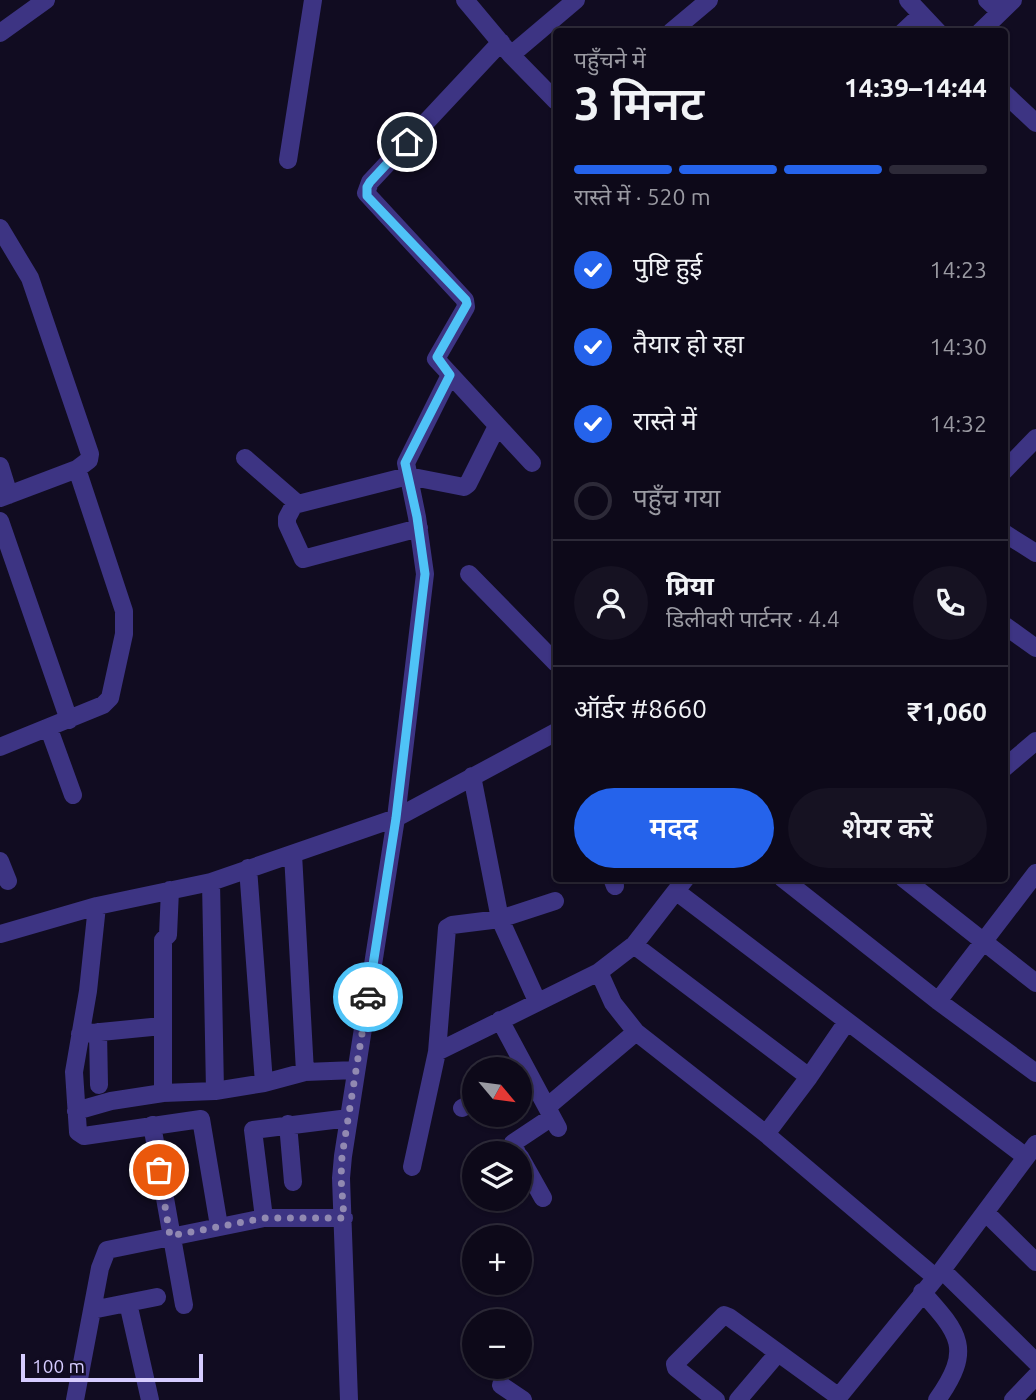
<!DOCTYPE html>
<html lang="hi">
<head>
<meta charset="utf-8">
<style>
	:root { --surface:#0d0919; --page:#161222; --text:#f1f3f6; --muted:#9a9aa2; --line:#2d2a38; --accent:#2563eb }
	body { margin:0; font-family:Ubuntu,"Noto Sans Devanagari",sans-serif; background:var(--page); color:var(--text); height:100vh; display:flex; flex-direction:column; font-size:26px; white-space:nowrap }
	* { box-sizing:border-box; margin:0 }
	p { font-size:23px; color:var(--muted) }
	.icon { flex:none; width:38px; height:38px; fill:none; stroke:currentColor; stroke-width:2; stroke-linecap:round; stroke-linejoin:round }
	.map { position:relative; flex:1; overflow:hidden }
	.details { position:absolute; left:553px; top:28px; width:455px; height:854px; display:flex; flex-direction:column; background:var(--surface); border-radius:7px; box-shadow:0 2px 5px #0004,0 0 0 2px var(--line) }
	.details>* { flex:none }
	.needle { width:46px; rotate:119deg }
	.buttons { position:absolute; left:462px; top:1057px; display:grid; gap:14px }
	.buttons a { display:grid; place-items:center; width:70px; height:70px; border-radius:50%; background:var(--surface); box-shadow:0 2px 5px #0004,0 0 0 2px var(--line); font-size:35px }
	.scale { position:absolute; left:21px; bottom:18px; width:182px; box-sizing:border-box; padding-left:7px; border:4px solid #d6ccff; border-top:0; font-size:19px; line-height:24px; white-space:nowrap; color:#d6ccff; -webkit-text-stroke:5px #110c21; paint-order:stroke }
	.pin { position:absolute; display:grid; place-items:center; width:60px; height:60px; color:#fff; margin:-30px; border:4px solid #fff; border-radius:50%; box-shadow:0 2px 7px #0007 }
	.courier { position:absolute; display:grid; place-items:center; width:70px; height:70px; margin:-35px; border:5px solid #4fc3f7; border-radius:50%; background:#fff; color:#222; box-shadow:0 2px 9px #0007 }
	.overview em { font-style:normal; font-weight:600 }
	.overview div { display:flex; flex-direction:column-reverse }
	.overview { display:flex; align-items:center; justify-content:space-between; height:119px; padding:0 21px }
	h1 { font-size:46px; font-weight:600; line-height:52px }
	.bar { display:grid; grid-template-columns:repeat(4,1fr); gap:10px 7px; align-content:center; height:84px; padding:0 21px }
	.bar i { height:9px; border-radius:5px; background:var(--line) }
	.bar .active { background:var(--accent) }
	.bar p { grid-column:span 4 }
	.line { display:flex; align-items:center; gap:18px; padding:0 21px; border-top:2px solid var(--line) }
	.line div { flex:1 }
	.round { display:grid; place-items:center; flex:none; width:74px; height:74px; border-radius:37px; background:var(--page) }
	ol { padding:0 21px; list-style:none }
	li { display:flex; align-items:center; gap:21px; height:77px }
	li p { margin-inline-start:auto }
	li .icon { padding:7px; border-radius:50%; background:var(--accent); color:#fff; stroke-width:4 }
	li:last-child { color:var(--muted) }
	li i { width:38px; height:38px; border:4px solid var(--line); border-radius:50% }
	.cta { display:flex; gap:14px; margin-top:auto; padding:14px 21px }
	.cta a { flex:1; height:80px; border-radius:42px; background:var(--accent); color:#fff; font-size:28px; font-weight:600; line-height:80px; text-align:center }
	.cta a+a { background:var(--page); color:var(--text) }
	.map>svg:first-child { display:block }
</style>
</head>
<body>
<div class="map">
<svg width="1036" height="1400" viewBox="0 0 1036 1400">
	<rect width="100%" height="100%" fill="#110c21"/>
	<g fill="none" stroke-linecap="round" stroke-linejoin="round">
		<path stroke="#3d3483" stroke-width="18" d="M465,0L511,55L556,101
			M908,0L938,32
			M987,0L1000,12
			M671,32L709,0
			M903,32L921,15
			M980,32L1013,0
			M0,33L46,0
			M501,42L370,182L366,193L465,300L466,307L436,359L532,463
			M511,55L576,0
			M1004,93L1036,123
			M288,160L313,0
			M0,228L30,278L90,454L89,460L77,469L0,498
			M245,458L298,504L408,476L464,487L468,484L497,426
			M0,466L9,495
			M1004,471L1036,438
			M295,503L287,518V524L303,559L419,528
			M0,521L69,720
			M1004,533L1036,553
			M469,574L556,663
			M1004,625L1036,648
			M49,729L73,795
			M0,747L103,705L110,698L124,634V611L77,469
			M1004,768L1036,741
			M472,776L500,919L537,1001
			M293,854L305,1072
			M0,861L8,881
			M248,868L264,1083
			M612,878L615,886
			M782,878L938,1001L1036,1073
			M903,878L1036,983
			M211,882L215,1091
			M677,892L1026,1157
			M97,906L88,991L74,1072L78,1132L84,1136L201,1119L219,1226
			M0,934L97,906L211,882L396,818L556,732
			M634,945L809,1077L846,1023
			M599,972L613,1003L636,1032L766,1134L935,1277
			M938,1001L1036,873
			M500,1020L558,1128
			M98,1032L99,1085
			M80,1034L162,1026
			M437,1052L599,972L634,945L686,878
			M163,1093V940L168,935L170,890
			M547,1107L636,1032
			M462,1108L474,1102
			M76,1111L111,1101L163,1093L215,1091L264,1083L305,1072L356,1070
			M288,1124L293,1182
			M152,1125L184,1305
			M766,1134L809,1077
			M517,1153L513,1143L552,1117
			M520,1157L543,1198
			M412,1167L437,1052L447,928L452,925L500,919L555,901
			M985,1212L1036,1262
			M264,1218L253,1130L349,1118
			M942,1270L1036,1362
			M922,1292C960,1334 973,1349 937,1400
			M128,1303L150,1400
			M92,1310L157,1297
			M501,1385L523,1400
			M75,1400L100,1268L107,1250L264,1218H344
			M349,1400L341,1178L343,1156L396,818L425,574L417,517L406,463L450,375
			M716,1400L676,1368L675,1364L724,1315L729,1317L839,1397
			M738,1400L778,1353
			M836,1400L942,1270L1036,1144
			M1013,1400L1036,1376"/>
	</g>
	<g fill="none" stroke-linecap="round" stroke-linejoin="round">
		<path stroke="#9189b1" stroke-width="7" stroke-dasharray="0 12.6" d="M159,1170L170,1236L264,1218H344L341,1178L342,1156L368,997"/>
		<path stroke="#4fc3f7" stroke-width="9" d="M368,997L396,818L425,574L417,517L405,463L450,375L437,357L467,304L466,300L367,196V187L370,182L407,142"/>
	</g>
</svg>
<div class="buttons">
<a><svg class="needle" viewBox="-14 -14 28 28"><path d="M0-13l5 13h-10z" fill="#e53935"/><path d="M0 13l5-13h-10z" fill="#9a9aa2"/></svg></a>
<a><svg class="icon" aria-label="layers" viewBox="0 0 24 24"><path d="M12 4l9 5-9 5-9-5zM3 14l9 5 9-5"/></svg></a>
<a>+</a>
<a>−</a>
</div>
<div class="scale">100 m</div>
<div class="pin" style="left:159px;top:1170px;background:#ea580c"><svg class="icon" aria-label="bag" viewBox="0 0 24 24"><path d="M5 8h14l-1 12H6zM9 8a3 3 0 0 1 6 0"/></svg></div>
<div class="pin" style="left:407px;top:142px;background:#1f2937"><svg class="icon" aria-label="home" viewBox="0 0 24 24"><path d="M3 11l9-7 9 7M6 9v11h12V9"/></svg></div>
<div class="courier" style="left:368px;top:997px"><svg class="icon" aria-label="car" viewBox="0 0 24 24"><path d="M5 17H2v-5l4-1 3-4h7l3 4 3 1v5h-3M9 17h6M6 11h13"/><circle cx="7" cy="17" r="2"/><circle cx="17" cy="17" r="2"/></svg></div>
<section class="details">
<div class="overview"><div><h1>3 मिनट</h1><p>पहुँचने में</p></div><em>14:39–14:44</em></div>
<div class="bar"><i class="active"></i><i class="active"></i><i class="active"></i><i></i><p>रास्ते में · 520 m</p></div>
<ol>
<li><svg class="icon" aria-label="check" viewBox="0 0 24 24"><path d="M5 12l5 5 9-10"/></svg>पुष्टि हुई<p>14:23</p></li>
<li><svg class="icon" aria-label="check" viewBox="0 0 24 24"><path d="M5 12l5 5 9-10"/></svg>तैयार हो रहा<p>14:30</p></li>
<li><svg class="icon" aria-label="check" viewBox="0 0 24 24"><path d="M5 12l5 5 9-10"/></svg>रास्ते में<p>14:32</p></li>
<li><i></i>पहुँच गया</li>
</ol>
<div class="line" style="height:126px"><a class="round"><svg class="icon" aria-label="person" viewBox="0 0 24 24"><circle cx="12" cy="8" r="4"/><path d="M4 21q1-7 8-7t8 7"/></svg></a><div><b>प्रिया</b><p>डिलीवरी पार्टनर · 4.4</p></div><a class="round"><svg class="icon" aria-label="phone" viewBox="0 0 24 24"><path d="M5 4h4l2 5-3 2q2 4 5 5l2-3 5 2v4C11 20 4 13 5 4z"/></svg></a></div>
<div class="line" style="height:91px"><div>ऑर्डर #8660</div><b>₹1,060</b></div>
<div class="cta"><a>मदद</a><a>शेयर करें</a></div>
</section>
</div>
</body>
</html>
